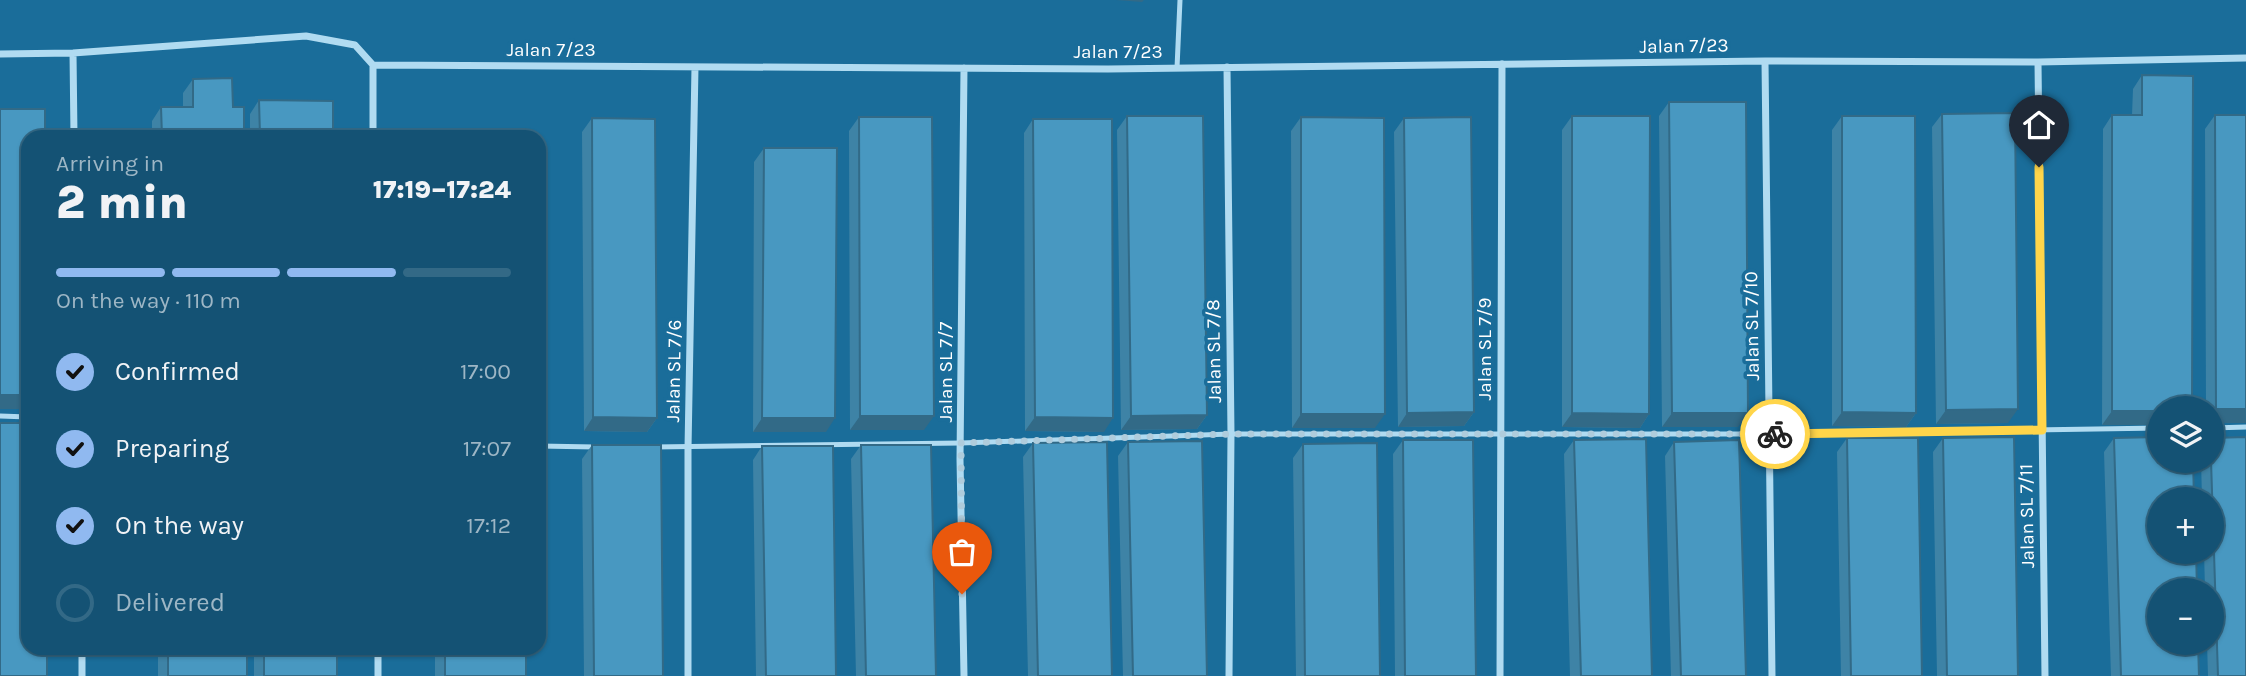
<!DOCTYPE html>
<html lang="en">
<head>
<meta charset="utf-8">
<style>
	:root { --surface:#145274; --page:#1d5879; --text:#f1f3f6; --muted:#9db6c5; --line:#336986; --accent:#90b9f0 }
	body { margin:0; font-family:Karla,sans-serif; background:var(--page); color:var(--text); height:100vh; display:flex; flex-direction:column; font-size:26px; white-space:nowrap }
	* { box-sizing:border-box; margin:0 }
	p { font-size:23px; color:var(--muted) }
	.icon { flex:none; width:38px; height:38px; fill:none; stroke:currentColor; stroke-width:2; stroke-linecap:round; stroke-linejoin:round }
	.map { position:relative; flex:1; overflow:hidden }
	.drawer { position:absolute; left:21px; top:130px; width:525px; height:525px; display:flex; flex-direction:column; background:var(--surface); border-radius:21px; box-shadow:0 2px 5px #0004,0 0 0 2px var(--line) }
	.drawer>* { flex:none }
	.fabs { position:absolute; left:2147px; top:396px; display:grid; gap:14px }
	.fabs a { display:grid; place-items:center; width:77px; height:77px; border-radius:50%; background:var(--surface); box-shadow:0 2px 5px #0004,0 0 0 2px var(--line); font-size:35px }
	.pin { position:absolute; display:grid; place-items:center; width:60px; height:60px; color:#fff; margin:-72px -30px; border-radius:50% 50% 50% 0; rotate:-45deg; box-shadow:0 0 7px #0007 }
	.pin .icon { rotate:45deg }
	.courier { position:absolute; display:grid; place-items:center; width:70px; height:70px; margin:-35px; border:5px solid #ffd54a; border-radius:50%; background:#fff; color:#222; box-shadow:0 2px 9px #0007 }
	.headline em { font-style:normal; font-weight:800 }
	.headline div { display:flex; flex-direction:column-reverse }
	.headline { display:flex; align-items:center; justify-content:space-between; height:119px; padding:0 35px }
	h1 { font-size:46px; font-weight:800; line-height:52px }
	.bar { display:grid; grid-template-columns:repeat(4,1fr); gap:10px 7px; align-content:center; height:84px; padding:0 35px }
	.bar i { height:9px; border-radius:5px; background:var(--line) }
	.bar .active { background:var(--accent) }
	.bar p { grid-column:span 4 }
	ol { padding:0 35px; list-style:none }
	li { display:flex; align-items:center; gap:21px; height:77px }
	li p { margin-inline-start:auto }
	li .icon { padding:7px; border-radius:50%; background:var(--accent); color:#111; stroke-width:4 }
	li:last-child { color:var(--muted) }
	li i { width:38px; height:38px; border:4px solid var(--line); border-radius:50% }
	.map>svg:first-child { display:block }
</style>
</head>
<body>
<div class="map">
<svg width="2246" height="676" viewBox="0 0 2246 676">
	<rect width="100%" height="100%" fill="#1a6d9a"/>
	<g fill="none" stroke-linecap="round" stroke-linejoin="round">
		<path stroke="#b0dbf1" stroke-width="5" d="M1177,68L1180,0
			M0,416L28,417
			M2212,428L2246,427
			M539,446L595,447
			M654,447L961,443L1231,434H1769L2160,428"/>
		<path stroke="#b0dbf1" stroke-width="7" d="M73,53L74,136
			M0,54L73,53L306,36L355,45L373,65L1108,69L1765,61L2038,62L2246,58
			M1765,61L1772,676
			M2038,62L2045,676
			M373,65V136
			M1227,67L1231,434L1229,676
			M82,648V676
			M378,648V676
			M688,676V448L695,67
			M964,676L960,459L964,68
			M1500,676L1502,64"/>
	</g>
	<path fill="#3e83a6" d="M2142,75L2192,408L2102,425L2103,129L2112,115H2132L2133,89Z
		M193,79L233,107L244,136H152V121L161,107H183V93Z
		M259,100L333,136H250V114Z
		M1669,102L1738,427H1662L1659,116Z
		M1942,114L2008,423L1936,424L1932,127Z
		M2215,115L2246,423H2212V408H2206L2205,129Z
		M1127,116L1207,415L1197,429L1121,430L1117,130Z
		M1572,116L1649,414L1640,428L1562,427V130Z
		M1842,116L1916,413L1906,427L1832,426V130Z
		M859,117L924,430H850L849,131Z
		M1301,117L1375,428H1292L1291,131Z
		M592,118L657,418L647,432L584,431L582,132Z
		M1404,118L1474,412L1464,426L1398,427L1394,132Z
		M1033,119L1104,432L1025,431L1024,133Z
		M764,148L826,432H753L754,162Z
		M1847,438L1922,676H1841L1837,452Z
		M1943,438L2018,676H1937L1933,452Z
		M2114,438L2199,676H2111L2104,452Z
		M1403,440L1476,676H1395L1393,454Z
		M1574,440L1652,676H1570L1564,454Z
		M1128,442L1207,676H1123L1118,456Z
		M1674,442L1746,676H1671L1665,456Z
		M1033,443L1112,676H1028L1023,457Z
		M1303,444L1380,676H1296L1293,458Z
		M592,445L663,676H584L582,459Z
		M861,445L936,676H856L851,459Z
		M762,446L836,676H756L753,460Z
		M2201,460H2212L2246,676H2208L2207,642H2212V590H2205L2204,551H2212V499H2202Z
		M158,648H247V676H158Z
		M254,648H337V676H254Z
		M435,648H526V676H435Z"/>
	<path fill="#326a87" d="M1116,0H1144L1142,2Z
		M0,395H28V409H0Z
		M2018,409L2008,423L1936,424L1946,410Z
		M2216,409H2246V423H2212V415Z
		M2112,411H2160V425H2102Z
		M1474,412L1464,426L1398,427L1407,413Z
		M1842,412L1916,413L1906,427L1832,426Z
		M1572,413L1649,414L1640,428L1562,427Z
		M1672,413H1748L1738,427H1662Z
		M1301,414H1385L1375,428H1292Z
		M1207,415L1197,429L1121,430L1131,416Z
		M860,416H934L924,430H850Z
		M593,417L657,418L647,432L584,431Z
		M1035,417L1113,418L1104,432L1025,431Z
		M762,418H835L826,432H753Z"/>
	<path fill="#4898c1" stroke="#326a87" stroke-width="2" d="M2142,75L2193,76L2192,408H2160V411H2112V115H2142Z
		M232,78L233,107H244V136H162L161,107H193V79Z
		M259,100L333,101V136H260Z
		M1669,102H1746L1748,413H1672Z
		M0,109H45V136H28V395H0Z
		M2015,113L2018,409L1946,410L1942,114Z
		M2215,115H2246V409H2216Z
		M1127,116H1203L1207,415L1131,416Z
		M1572,116H1650L1649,414L1572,413Z
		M1842,116H1915L1916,413L1842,412Z
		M859,117H932L934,416H860Z
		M1301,117L1384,118L1385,414H1301Z
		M1471,117L1474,412L1407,413L1404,118Z
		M592,118L655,119L657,418L593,417Z
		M1033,119H1112L1113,418L1035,417Z
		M764,148H837L835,418H762Z
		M0,423H28V648H47V676H0Z
		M2014,437L2018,676H1947L1943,438Z
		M2160,437V460H2193L2194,499H2160V551H2196L2197,590H2160V642H2198L2199,676H2121L2114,438Z
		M2246,437V676H2218L2211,460L2212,438Z
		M1847,438H1918L1922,676H1851Z
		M1646,439L1652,676H1581L1574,440Z
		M1403,440H1473L1476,676H1405Z
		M1739,440L1746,676H1681L1674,442Z
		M1202,441L1207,676H1133L1128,442Z
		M1107,442L1112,676H1038L1033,443Z
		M1377,443L1380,676H1305L1303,444Z
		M592,445H661L663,676H594Z
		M861,445H931L936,676H866Z
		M762,446H833L836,676H766Z
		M168,648H247V676H168Z
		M264,648H337V676H264Z
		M445,648H526V676H445Z"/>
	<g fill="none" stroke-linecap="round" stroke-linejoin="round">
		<path stroke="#afccdc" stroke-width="7" stroke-dasharray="0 12.6" d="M962,594L961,443L1231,434H1775"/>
		<path stroke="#ffd54a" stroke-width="9" d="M1775,434L2042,430L2039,167"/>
	</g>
	<g text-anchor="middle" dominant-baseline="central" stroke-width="7" stroke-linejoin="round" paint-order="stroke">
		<g font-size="19" fill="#fff" stroke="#1a6d9a">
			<text transform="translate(1684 46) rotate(-1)">Jalan 7/23</text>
			<text x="551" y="50">Jalan 7/23</text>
			<text x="1118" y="52">Jalan 7/23</text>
			<text transform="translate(1752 326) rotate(-91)">Jalan SL 7/10</text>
			<text transform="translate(1485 349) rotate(-90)">Jalan SL 7/9</text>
			<text transform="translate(1214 351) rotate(-91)">Jalan SL 7/8</text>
			<text transform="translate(674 371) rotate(-89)">Jalan SL 7/6</text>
			<text transform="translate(946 372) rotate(-90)">Jalan SL 7/7</text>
			<text transform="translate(2027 516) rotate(-91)">Jalan SL 7/11</text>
		</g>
	</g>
</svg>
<div class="fabs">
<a><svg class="icon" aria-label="layers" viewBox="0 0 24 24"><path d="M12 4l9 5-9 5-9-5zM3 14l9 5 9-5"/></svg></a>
<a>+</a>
<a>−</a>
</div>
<div class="pin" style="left:962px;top:594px;background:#ea580c"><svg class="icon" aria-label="bag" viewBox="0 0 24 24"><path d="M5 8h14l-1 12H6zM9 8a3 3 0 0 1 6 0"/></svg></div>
<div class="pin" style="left:2039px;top:167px;background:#1f2937"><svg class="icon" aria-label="home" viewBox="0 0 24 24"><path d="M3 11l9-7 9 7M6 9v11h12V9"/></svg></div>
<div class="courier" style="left:1775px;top:434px"><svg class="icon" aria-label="bike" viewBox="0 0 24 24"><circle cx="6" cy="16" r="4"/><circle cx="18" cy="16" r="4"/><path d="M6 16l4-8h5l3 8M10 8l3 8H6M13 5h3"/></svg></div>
<section class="drawer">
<div class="headline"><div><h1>2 min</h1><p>Arriving in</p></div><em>17:19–17:24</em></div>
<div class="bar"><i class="active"></i><i class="active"></i><i class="active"></i><i></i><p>On the way · 110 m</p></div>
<ol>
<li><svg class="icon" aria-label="check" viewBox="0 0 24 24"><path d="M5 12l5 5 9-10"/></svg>Confirmed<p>17:00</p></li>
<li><svg class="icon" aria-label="check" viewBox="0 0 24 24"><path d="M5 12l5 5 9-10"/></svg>Preparing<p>17:07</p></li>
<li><svg class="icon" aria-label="check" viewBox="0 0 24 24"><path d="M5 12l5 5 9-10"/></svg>On the way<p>17:12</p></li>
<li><i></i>Delivered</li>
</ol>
</section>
</div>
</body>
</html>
